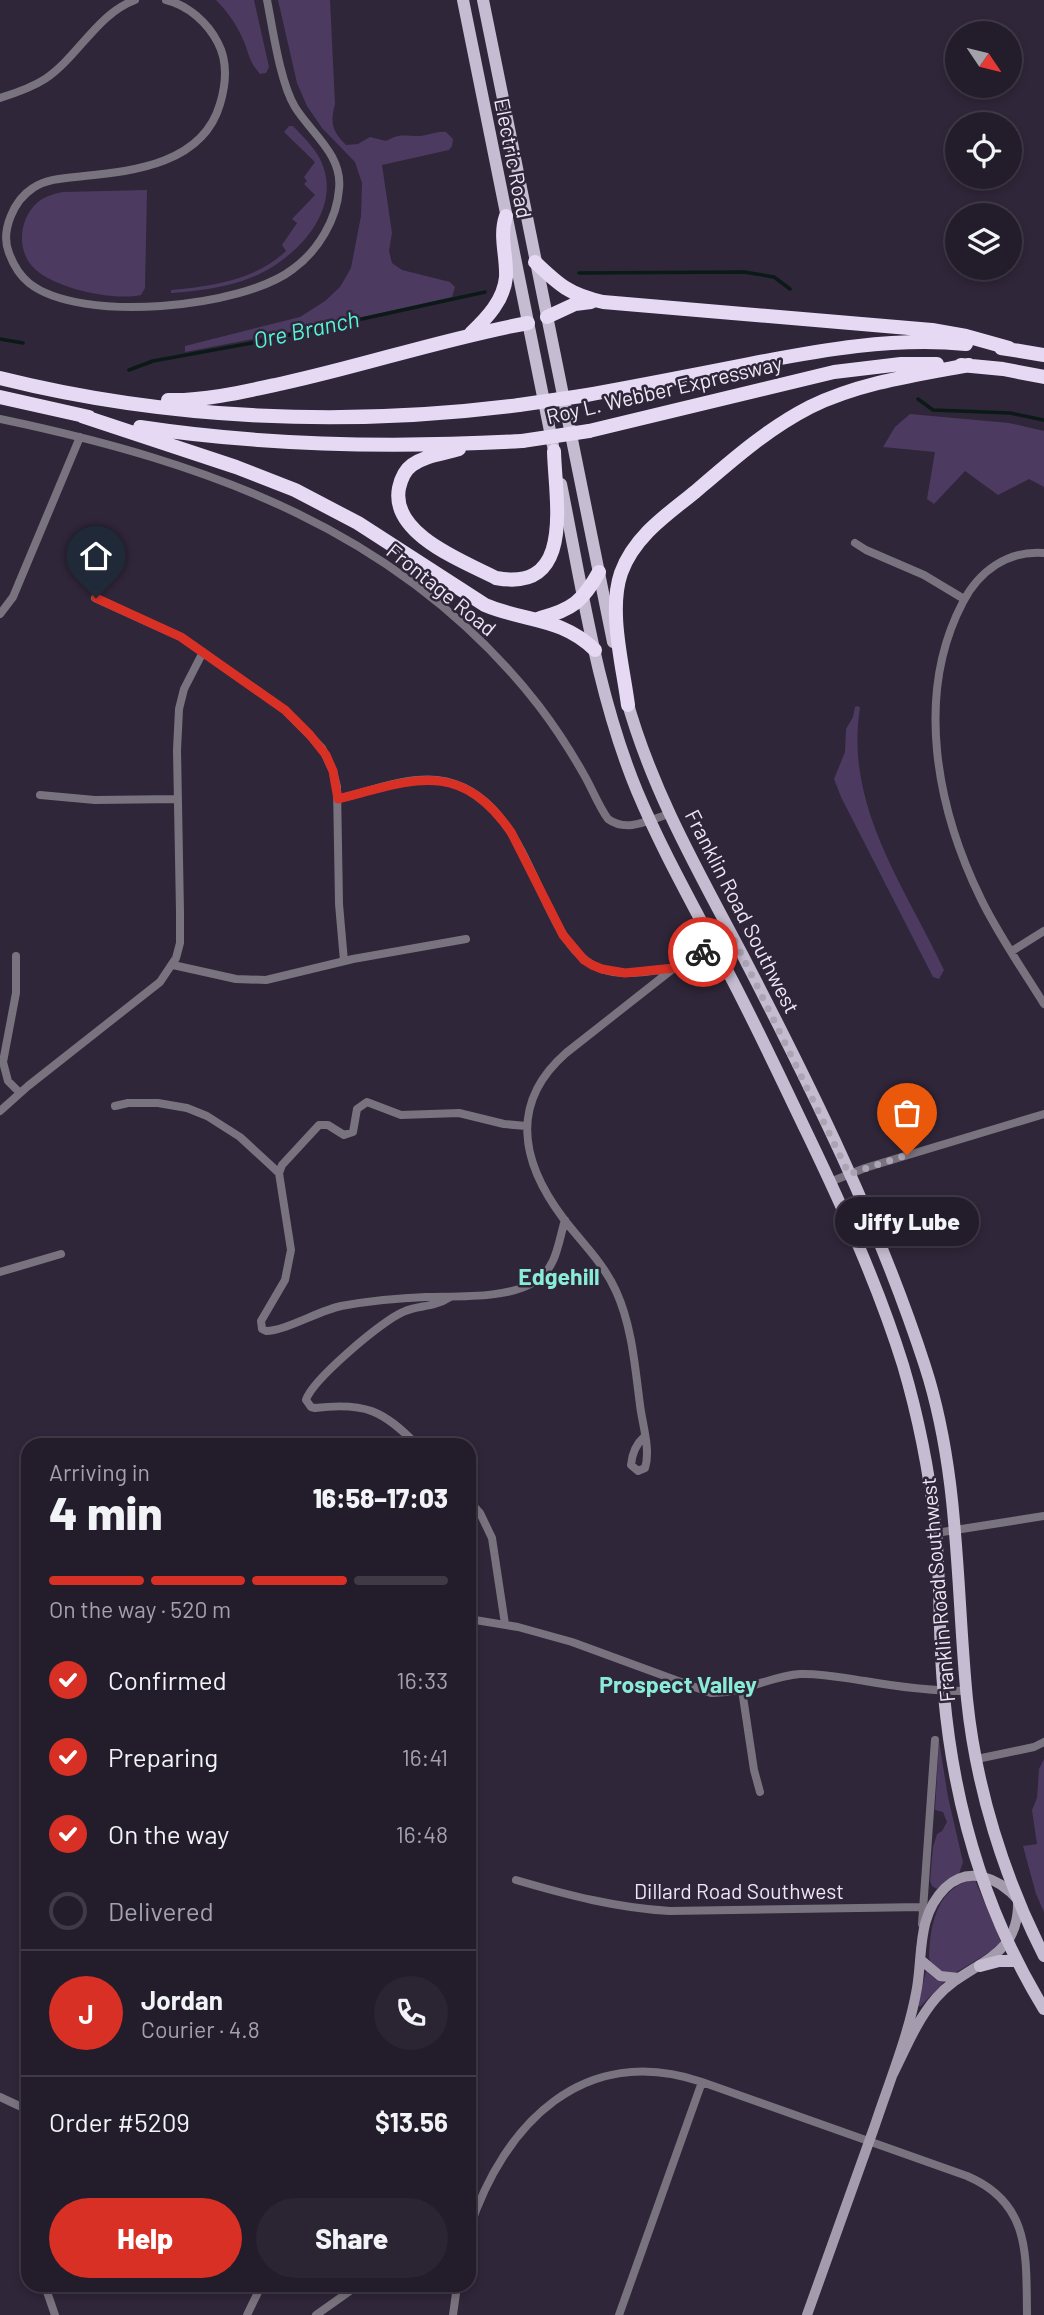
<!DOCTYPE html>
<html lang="en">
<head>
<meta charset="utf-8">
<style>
	:root { --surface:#231c2b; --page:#2b2533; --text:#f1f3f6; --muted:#a3a1a9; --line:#403a47; --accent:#d93025 }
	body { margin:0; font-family:Barlow,sans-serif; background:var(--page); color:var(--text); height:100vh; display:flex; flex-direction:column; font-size:26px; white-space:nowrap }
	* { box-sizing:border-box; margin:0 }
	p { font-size:23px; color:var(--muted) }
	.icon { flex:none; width:38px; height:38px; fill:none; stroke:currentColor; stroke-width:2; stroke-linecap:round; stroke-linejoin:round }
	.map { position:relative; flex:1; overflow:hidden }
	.details { position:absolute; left:21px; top:1438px; width:455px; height:854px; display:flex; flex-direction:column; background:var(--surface); border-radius:21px; box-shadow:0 4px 10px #0003,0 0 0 2px var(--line) }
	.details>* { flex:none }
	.needle { width:46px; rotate:125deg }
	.controls { position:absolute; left:945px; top:21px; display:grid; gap:14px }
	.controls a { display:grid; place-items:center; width:77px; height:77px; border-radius:50%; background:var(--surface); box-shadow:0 4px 10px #0003,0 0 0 2px var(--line); font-size:35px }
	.pin { position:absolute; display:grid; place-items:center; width:60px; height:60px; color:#fff; margin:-72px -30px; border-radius:50% 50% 50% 0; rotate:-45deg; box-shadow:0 0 7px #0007 }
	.pin .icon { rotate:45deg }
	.courier { position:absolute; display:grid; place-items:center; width:70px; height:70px; margin:-35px; border:5px solid #d93025; border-radius:50%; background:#fff; color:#222; box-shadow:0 2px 9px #0007 }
	.bubble { position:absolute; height:49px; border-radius:24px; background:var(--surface); box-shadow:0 4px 10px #0003,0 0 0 2px var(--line); font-size:23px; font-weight:800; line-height:49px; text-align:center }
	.overview em { font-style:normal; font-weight:800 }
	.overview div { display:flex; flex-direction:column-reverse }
	.overview { display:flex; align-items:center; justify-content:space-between; height:119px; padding:0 28px }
	h1 { font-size:46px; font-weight:800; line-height:52px }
	.bar { display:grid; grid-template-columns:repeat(4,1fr); gap:10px 7px; align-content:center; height:84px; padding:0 28px }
	.bar i { height:9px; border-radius:5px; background:var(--line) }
	.bar .active { background:var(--accent) }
	.bar p { grid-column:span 4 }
	.line { display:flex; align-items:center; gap:18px; padding:0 28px; border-top:2px solid var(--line) }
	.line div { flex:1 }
	.round { display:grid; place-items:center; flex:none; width:74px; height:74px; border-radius:37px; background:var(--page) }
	ol { padding:0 28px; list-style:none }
	li { display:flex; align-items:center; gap:21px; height:77px }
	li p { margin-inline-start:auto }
	li .icon { padding:7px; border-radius:50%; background:var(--accent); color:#fff; stroke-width:4 }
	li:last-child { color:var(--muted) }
	li i { width:38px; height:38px; border:4px solid var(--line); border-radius:50% }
	.cta { display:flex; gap:14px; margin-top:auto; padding:14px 28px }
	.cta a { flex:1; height:80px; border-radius:42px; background:var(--accent); color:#fff; font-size:28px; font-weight:800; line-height:80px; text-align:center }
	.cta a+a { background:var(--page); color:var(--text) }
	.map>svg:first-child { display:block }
</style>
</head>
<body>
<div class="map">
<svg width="1044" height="2315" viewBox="0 0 1044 2315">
	<rect width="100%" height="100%" fill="#2f2639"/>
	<path fill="#4d3a61" d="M216,0H254L269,67L266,73L260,74C251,64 249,56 245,44C238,27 229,13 216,0Z
		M278,0H330L335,104C330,123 332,131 346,145L358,144L370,137L386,141C401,133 403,136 419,136C428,136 436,131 446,132L453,139L452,146L449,150L382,165L392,233L389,251L392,263L402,270L450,282L455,287L452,297L331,324L185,352V346L300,317L325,301L340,287L351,268L361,216L362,183L355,162L322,128L307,106L297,83Z
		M289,126H293C305,139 319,151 324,169C339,217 290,263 250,278C225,288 197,291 171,293V290C213,286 255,280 286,251L282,245L297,223L292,219L315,195L304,184L307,181L304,177L315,162L284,132Z
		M147,190L145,288L141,295C113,301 58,289 36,270C16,253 18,219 38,202C45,196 54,194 63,192Z
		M910,414L1009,423L1044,431V487L1029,479L998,495L965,471L934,504L927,499L935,452L883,447L895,427Z
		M858,706L860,708C844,805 905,887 944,970L939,979L933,977L841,797L834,779L845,752L846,729L853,717L855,707Z
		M939,1741L948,1797L963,1862L959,1874L937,1889L932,1886L930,1881L933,1847L937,1834L942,1831L947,1822L943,1812L935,1810Z
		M1044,1759V1912L1036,1894L1023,1846L1037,1844L1032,1810L1037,1798L1039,1769Z
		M975,1880L1001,1942L998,1947L955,1973H942L930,1961L929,1957C930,1923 938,1885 975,1880Z
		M926,1971L936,1980L945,1981L920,2007L918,2005Z"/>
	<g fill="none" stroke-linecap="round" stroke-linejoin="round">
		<path stroke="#0b1a17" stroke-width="3.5" d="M579,273L744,272L774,277L790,289
			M0,339L23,343
			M129,370L153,361L257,342L485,292
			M918,399L933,410L1010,413L1044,420"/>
		<path stroke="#78737e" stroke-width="8" d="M166,0C188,5 208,23 218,43C228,62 226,84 220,104C203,163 135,171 84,176C67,178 48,178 33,188C14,200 0,231 9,253C13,264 19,275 29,283C80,324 243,308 293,269C318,251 337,219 339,189C343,155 311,133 295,107C280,82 273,30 267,0
			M0,98C16,93 31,88 45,79C78,57 97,14 135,0
			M0,419C210,463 403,531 539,706C555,727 570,750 583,773C592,788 598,805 608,819C627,833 649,820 669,814
			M855,543L866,550L924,575L964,599
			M1044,553C1008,550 979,571 963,602C914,695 937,809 981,899C999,936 1023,970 1044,1004
			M95,598L181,637L285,710L322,748L333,771L337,787L339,904L344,961
			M0,614L13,597L80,437
			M40,795L95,800L178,799
			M338,799C370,791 404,777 437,780C508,788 528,872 557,924C567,942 580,961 601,969C624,977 651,971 674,968
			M1012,951L1044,931
			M16,956V993L3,1062L8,1081L20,1093
			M173,965L236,979L266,980L353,959L466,939
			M115,1106L128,1103H158L187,1108L207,1116L240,1137L279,1173L291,1250L285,1280L261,1321L262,1329L266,1331C285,1331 318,1311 341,1306C369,1301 398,1298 426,1297C458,1296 509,1299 536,1281C557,1267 558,1243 565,1220
			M0,1111L28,1086L160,982L176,958L180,943V912L177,750L179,709L184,689L203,652
			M279,1173L282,1165L319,1125H328L344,1135L353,1132L357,1109L367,1102L401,1115L459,1113L504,1124L526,1126
			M830,1182L865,1168L1044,1114
			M0,1272L61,1254
			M644,1437C635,1445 632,1454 631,1465L638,1471L645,1468C651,1450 642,1423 640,1405C635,1367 632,1326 616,1291C603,1262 581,1242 563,1218C521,1162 509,1103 566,1053L674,968L733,937
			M418,1446C383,1410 365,1402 315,1408L311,1407L306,1400C312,1380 383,1320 403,1312C420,1304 431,1309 450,1297
			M469,1501L480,1513L492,1538L505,1624
			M936,1533L1044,1516
			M469,1619L518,1627L572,1642L711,1693C743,1694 769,1676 800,1674C822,1673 844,1678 865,1681C899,1687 932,1691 967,1691
			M742,1690L754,1770L760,1792
			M977,1759L1034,1747L1044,1742
			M516,1880C567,1895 617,1908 670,1911L923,1907
			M922,1924L935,1740
			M0,2097L28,2110
			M469,2230C504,2123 584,2042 702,2082L967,2176C1031,2203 1026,2255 1027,2315
			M45,2286L55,2315
			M247,2315L261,2286
			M316,2315L357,2286
			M453,2315L457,2286
			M619,2315L702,2082"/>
		<path stroke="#a49cad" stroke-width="10" d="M921,1960L940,1976L959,1978
			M807,2315C830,2252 852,2188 875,2125C890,2080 909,2034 917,1988C923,1952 917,1916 945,1888C969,1865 999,1878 1018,1900C1020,1962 969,1960 936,1998C917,2020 906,2048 893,2074"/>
		<path stroke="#c6bcd1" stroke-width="12" d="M463,0L553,446
			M483,0L613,642
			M561,484C582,587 597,694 637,791C663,853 697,912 728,972C756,1025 781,1079 807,1133C843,1208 878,1285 903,1365C919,1419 930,1476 936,1533C941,1586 938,1641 944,1695C954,1806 985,1913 1044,2009
			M626,697C651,789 698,871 742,954C811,1087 879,1224 925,1366C960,1474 956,1588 967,1699C976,1788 1004,1877 1044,1956
			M980,1966L999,1961H1017"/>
		<path stroke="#e5d9f3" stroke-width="14" d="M535,262C559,285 570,295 603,302L932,330L966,336L1009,348
			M547,317L575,304L591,302
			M471,333C487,318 504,300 506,277C507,256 499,236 506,216
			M1001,348L1044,355
			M961,365L1003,369L1044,377
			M0,378C168,420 348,427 519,405
			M581,396C637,386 693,375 749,364C821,350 893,337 966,344
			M0,397L89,417
			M168,400C206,401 247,391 284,383C366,365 446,338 528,323
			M82,416L236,467L295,490L358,523L485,605C525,622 561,617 595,650
			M140,427C266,446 395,448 522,441
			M589,431L834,372L901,364H937
			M459,449C443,454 426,455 412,465C405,470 401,479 399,488C390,534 463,561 496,578C576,593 555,499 554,451
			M540,618C572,610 583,601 599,572
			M628,705C623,666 608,611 621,573C634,537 666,515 695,492C731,461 767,429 810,407C859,383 915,375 969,365"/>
		<path stroke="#e5d9f3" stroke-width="14" d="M519,405L581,396
			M522,441L589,431"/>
	</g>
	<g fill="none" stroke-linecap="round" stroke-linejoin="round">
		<path stroke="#aba4b3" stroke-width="7" stroke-dasharray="0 12.6" d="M703,952L733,937L849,1174L907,1155"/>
		<path stroke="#d93025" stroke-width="9" d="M96,598L181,637L285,710L310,735L326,755L333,771L338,799C413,780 459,758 511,832L563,935L584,960L592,965L602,969L625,973L674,968L703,952"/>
	</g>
	<g text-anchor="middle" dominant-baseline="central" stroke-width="5" stroke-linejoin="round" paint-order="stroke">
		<g font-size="21" fill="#eee8f5" stroke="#2f2639">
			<text transform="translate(514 158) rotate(79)">Electric Road</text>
			<text transform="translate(664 389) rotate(-13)">Roy L. Webber Expressway</text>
			<text transform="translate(442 589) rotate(39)">Frontage Road</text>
			<text transform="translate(743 911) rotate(63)">Franklin Road Southwest</text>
			<text transform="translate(937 1590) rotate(-95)">Franklin Road Southwest</text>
			<text x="739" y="1890">Dillard Road Southwest</text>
		</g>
		<g font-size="23" font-style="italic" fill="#54f5d8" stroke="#2f2639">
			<text transform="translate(306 329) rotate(-12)">Ore Branch</text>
		</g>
		<g font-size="23" font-weight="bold" fill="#88ecd7" stroke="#2f2639">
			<text x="559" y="1276">Edgehill</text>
			<text x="678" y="1684">Prospect Valley</text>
		</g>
	</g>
</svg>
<div class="controls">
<a><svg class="needle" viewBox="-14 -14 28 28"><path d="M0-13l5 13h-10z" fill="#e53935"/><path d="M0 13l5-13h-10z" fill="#a3a1a9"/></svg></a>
<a><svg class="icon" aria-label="locate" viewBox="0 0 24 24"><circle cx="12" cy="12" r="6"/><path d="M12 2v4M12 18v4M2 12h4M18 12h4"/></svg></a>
<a><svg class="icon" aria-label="layers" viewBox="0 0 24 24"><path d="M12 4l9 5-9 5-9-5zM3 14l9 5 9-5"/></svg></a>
</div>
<div class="pin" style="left:907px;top:1155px;background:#ea580c"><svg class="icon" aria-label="bag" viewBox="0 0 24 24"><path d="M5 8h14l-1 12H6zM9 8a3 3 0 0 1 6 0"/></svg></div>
<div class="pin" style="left:96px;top:598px;background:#1f2937"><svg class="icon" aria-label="home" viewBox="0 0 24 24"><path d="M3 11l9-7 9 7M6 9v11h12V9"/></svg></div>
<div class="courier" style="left:703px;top:952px"><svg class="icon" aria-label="bike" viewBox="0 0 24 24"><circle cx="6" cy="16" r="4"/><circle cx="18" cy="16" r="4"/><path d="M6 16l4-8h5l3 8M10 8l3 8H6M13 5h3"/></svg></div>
<div class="bubble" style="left:835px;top:1197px;width:144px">Jiffy Lube</div>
<section class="details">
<div class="overview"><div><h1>4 min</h1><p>Arriving in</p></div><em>16:58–17:03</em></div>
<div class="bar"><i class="active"></i><i class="active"></i><i class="active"></i><i></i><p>On the way · 520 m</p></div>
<ol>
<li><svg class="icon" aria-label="check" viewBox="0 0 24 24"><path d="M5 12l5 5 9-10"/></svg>Confirmed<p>16:33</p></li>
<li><svg class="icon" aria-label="check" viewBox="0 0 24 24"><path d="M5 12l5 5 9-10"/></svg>Preparing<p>16:41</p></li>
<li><svg class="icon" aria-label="check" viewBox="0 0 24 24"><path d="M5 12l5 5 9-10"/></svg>On the way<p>16:48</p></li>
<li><i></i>Delivered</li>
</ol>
<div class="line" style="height:126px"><b class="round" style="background:var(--accent);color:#fff">J</b><div><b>Jordan</b><p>Courier · 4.8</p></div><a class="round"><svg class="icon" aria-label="phone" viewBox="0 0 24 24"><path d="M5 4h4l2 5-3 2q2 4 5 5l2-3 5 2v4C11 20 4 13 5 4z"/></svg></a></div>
<div class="line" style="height:91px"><div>Order #5209</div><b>$13.56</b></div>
<div class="cta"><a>Help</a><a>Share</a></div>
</section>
</div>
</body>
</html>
